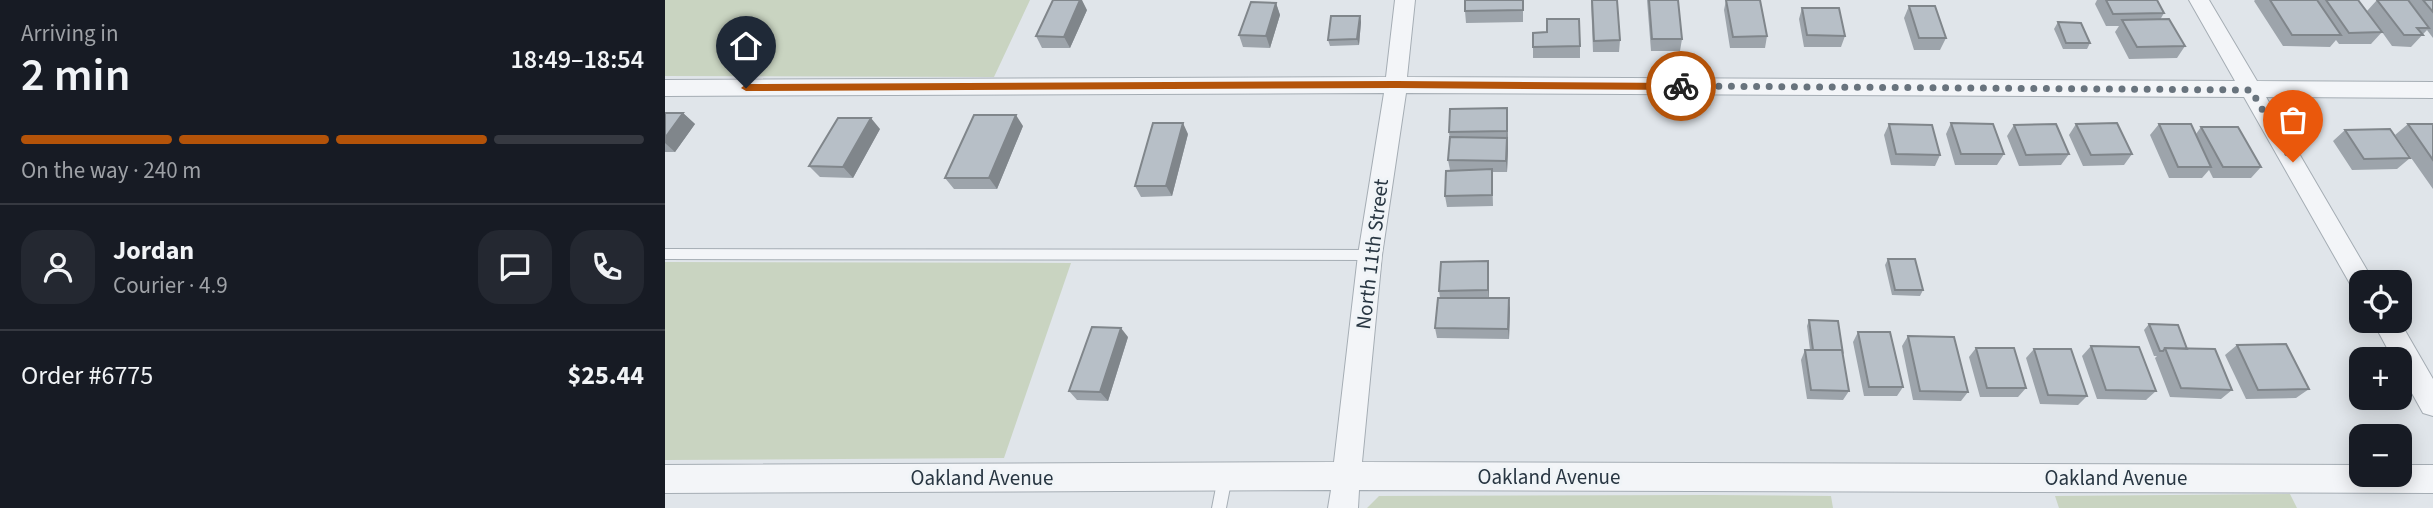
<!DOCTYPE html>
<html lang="en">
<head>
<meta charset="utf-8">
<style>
	:root { --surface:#171b24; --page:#242831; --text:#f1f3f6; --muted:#9ea1a6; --line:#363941; --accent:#b45309 }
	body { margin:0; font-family:"Source Sans 3",sans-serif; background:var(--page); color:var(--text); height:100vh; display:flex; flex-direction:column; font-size:26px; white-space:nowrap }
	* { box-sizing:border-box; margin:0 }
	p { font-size:23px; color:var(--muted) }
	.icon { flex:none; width:38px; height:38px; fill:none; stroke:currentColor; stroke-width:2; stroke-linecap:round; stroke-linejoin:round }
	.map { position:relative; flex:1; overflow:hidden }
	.details { display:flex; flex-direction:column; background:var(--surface); width:665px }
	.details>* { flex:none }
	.fabs { position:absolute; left:1684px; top:270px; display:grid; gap:14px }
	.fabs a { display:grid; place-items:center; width:63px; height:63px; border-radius:14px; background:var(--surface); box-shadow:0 4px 18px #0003; font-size:35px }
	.pin { position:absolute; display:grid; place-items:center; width:60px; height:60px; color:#fff; margin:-72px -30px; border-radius:50% 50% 50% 0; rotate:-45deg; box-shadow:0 0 7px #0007 }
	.pin .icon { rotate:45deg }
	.courier { position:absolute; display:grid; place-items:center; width:70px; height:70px; margin:-35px; border:5px solid #b45309; border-radius:50%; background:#fff; color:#222; box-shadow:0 2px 9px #0007 }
	.summary em { font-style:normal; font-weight:600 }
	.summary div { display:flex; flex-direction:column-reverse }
	.summary { display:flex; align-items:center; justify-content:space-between; height:119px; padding:0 21px }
	h1 { font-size:46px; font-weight:600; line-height:52px }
	.bar { display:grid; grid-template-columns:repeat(4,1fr); gap:10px 7px; align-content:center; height:84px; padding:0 21px }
	.bar i { height:9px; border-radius:5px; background:var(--line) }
	.bar .active { background:var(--accent) }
	.bar p { grid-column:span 4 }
	.line { display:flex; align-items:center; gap:18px; padding:0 21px; border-top:2px solid var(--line) }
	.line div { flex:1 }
	.round { display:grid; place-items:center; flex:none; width:74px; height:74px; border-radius:21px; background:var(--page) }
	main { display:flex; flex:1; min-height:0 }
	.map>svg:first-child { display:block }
</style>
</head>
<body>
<main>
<section class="details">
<div class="summary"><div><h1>2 min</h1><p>Arriving in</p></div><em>18:49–18:54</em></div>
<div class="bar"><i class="active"></i><i class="active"></i><i class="active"></i><i></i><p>On the way · 240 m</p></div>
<div class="line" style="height:126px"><a class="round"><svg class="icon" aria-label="person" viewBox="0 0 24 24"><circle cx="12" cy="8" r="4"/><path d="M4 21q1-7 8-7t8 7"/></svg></a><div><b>Jordan</b><p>Courier · 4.9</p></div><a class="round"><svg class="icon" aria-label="chat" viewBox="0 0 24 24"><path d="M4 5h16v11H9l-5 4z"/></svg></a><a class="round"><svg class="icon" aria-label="phone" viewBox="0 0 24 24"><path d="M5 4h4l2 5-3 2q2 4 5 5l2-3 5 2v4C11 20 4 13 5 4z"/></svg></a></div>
<div class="line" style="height:91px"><div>Order #6775</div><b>$25.44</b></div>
</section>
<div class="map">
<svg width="1768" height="508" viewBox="0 0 1768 508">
	<rect width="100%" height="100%" fill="#e0e5ea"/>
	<path fill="#c9d4c1" d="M0,0H365L329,77L0,76Z
		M0,262L406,263L339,458L0,460Z
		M1625,494L1632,508H1394L1390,496Z
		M1046,495L1166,496L1168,508H702L714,496Z"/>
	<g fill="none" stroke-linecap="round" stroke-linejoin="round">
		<g stroke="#a5adb4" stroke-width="2">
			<path id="lane" d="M0,249L705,250L709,251L711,255L709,259L705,260L0,259Z
				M560,470L565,472L567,477L561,508H547L553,477L555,472Z"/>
		</g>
		<g stroke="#a5adb4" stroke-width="2">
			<path id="street" d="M730,0H750L742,77L1570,81L1524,0H1544L1592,81L1768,82V98L1601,97L1709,282H1696V292L1688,289L1579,97L741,93L717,255L697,462L1696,465V474H1734V465H1768V493L694,490L693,508H663L666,490L0,493V465L669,462L693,255L719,93L0,96V80L721,77Z
				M1707,320H1734L1768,379V416L1758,413L1734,370V359H1728Z"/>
		</g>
		<use href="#lane" fill="#f3f5f8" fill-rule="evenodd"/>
		<use href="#street" fill="#f3f5f8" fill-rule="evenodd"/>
	</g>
	<path fill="#9da4ab" d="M858,0V22L801,23L800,11Z
		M926,0L955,40L954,52H928Z
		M982,0H1013L1017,39L1015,51H986Z
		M1061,0H1095L1102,36L1100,48H1065L1059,10Z
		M1432,0H1492L1499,13L1495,20L1520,46L1512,58L1464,59L1450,32L1454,26H1441L1430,4Z
		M1590,0H1693L1717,32L1706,44H1674L1671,40L1665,47L1618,46L1589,1Z
		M1712,0H1768V38L1762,30L1746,47L1727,46L1702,11Z
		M611,3L615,15L605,48L578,47L574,35Z
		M1244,6L1281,38L1275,50H1249L1239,18Z
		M1137,8L1180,36L1176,47H1139L1134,19Z
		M422,10L405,48H377L371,36Z
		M695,16L696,22L694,45L665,46L663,40Z
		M1393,22L1425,43L1422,49H1398L1389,29Z
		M868,33L915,46V58H868Z
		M842,108L843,149L842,172H827L828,206L782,207L780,196L785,170L783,160L785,142L784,132Z
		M0,113H18L30,124L10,152H0Z
		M1286,123L1339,154L1332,165H1290L1281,134Z
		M1224,124L1275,155L1270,166L1226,165L1219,135Z
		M1411,124L1467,154L1459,165L1418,166L1404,135Z
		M1494,124L1531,134L1536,127L1596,167L1586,178H1548L1544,170L1537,178H1504L1485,135Z
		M1743,124H1768V189L1730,135Z
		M1349,125L1404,154L1396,165L1354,166L1342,136Z
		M358,126L332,189H289L280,178Z
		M215,129L188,178L155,177L144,166Z
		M1680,130L1745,158L1732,169L1687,170L1668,141Z
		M523,134L507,196L476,197L470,186Z
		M1223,259L1258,290L1255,296L1227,295L1220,265Z
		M823,261L824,298L845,308L844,339L772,338L770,328L775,298L774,291Z
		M1144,320L1184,391L1178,400L1142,399L1136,360L1140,350H1145L1142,326Z
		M1484,324L1522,349L1567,390L1556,399L1505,397L1490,358L1492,356H1489L1479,330Z
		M1193,332L1238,387L1232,396H1199L1188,342Z
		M1243,336L1303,392L1296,401L1248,400L1237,346Z
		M463,337L443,401L412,400L404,391Z
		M1572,345L1644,389L1631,398L1581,399L1560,355Z
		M1426,346L1491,391L1481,400L1432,399L1417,356Z
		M1311,348L1361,388L1353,397H1315L1304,357Z
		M1369,349L1422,396L1413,405L1375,404L1361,358Z"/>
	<path fill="#80868b" d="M415,0H417L422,10L405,48L399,37Z
		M611,3L615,15L605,48L601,36Z
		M695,16L696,22L694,45L692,39Z
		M842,108L843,149L842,172L841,161Z
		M18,113L30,124L10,152L0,143V138Z
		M351,115L358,126L332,189L324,178Z
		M206,118L215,129L188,178L178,167Z
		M518,123L523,134L507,196L501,186Z
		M823,261L824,271V300L823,290Z
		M844,298L845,308L844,339L843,329Z
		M456,328L463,337L443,401L435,392Z"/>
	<path fill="#b7bfc7" stroke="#80868b" stroke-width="2" d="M388,0H415L399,37L371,36Z
		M800,0H858V10L800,11Z
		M927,0H952L955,40L929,41Z
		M984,0H1013L1017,39H987Z
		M1061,0H1095L1102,36L1068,37Z
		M1441,0H1492L1499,13L1448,14Z
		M1605,0H1652L1676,35H1627Z
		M1661,0H1693L1717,32L1684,33Z
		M1712,0H1743L1764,28H1752L1758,35H1739Z
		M1758,0H1768V12Z
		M586,2L611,3L601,36L574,35Z
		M1244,6H1270L1281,38H1254Z
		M1137,8H1174L1180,36L1142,35Z
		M666,16H695L692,39L663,40Z
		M882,19H914L915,46L868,47V33L882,32Z
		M1504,19L1520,46L1472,47L1457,20Z
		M1393,22L1416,23L1425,43H1401Z
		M842,108V131L784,132L785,109Z
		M0,113H18L0,138Z
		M309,115H351L324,178H280Z
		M173,118H206L178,167L144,166Z
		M488,123H518L501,186H470Z
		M1286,123L1328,124L1339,154H1296Z
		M1452,123L1467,154L1426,155L1411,124Z
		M1224,124L1267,125L1275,155L1231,154Z
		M1391,124L1404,154L1361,155L1349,125Z
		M1494,124H1526L1546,167H1513Z
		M1743,124H1768V160Z
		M1536,127H1573L1596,167H1558Z
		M1725,129L1745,158L1699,159L1680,130Z
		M785,137L842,138L841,161L783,160Z
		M827,169V195L780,196L781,171Z
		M1223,259H1250L1258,290H1230Z
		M823,261V290L774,291L776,262Z
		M773,298H844L843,329L770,328Z
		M1144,320L1173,321L1178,354L1177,350H1148Z
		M1484,324L1513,325L1522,349L1500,348L1498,351H1495Z
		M427,327L456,328L435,392L404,391Z
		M1193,332H1225L1238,387H1204Z
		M1243,336L1289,337L1303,392L1255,391Z
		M1621,344L1644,389L1593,390L1572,345Z
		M1426,346L1474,347L1491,391L1441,390Z
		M1311,348H1349L1361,388H1322Z
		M1500,348L1550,349L1567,390L1516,388Z
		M1369,349H1406L1422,396L1383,395Z
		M1140,350H1177L1184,391L1146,390Z"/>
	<path fill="#b45309" d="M731,81L1016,83L1021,86L1016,90L731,88L81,91L76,88L81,84Z"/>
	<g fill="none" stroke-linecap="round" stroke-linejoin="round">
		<path stroke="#68737d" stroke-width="7" stroke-dasharray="0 12.6" d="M1016,86L1586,90L1628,162"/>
	</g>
	<g text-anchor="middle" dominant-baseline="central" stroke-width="6" stroke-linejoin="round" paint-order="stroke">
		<g font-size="21" fill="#283642" stroke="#f0f4f7">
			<text transform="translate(707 254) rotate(-83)">North 11th Street</text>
			<text x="884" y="477">Oakland Avenue</text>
			<text x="317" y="478">Oakland Avenue</text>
			<text x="1451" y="478">Oakland Avenue</text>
		</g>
	</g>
</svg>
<div class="fabs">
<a><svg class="icon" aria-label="locate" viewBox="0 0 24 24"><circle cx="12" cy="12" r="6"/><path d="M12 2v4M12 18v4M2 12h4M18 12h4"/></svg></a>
<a>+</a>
<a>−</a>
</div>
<div class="pin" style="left:1628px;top:162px;background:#ea580c"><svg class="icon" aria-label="bag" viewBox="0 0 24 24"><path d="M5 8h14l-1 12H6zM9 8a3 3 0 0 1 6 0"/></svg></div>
<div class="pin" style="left:81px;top:88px;background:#1f2937"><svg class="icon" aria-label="home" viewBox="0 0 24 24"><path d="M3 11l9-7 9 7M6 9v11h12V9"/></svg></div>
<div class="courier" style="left:1016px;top:86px"><svg class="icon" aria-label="bike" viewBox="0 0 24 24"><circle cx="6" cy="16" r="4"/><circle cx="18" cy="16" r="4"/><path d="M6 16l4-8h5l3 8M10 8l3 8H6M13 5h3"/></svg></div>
</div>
</main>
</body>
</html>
